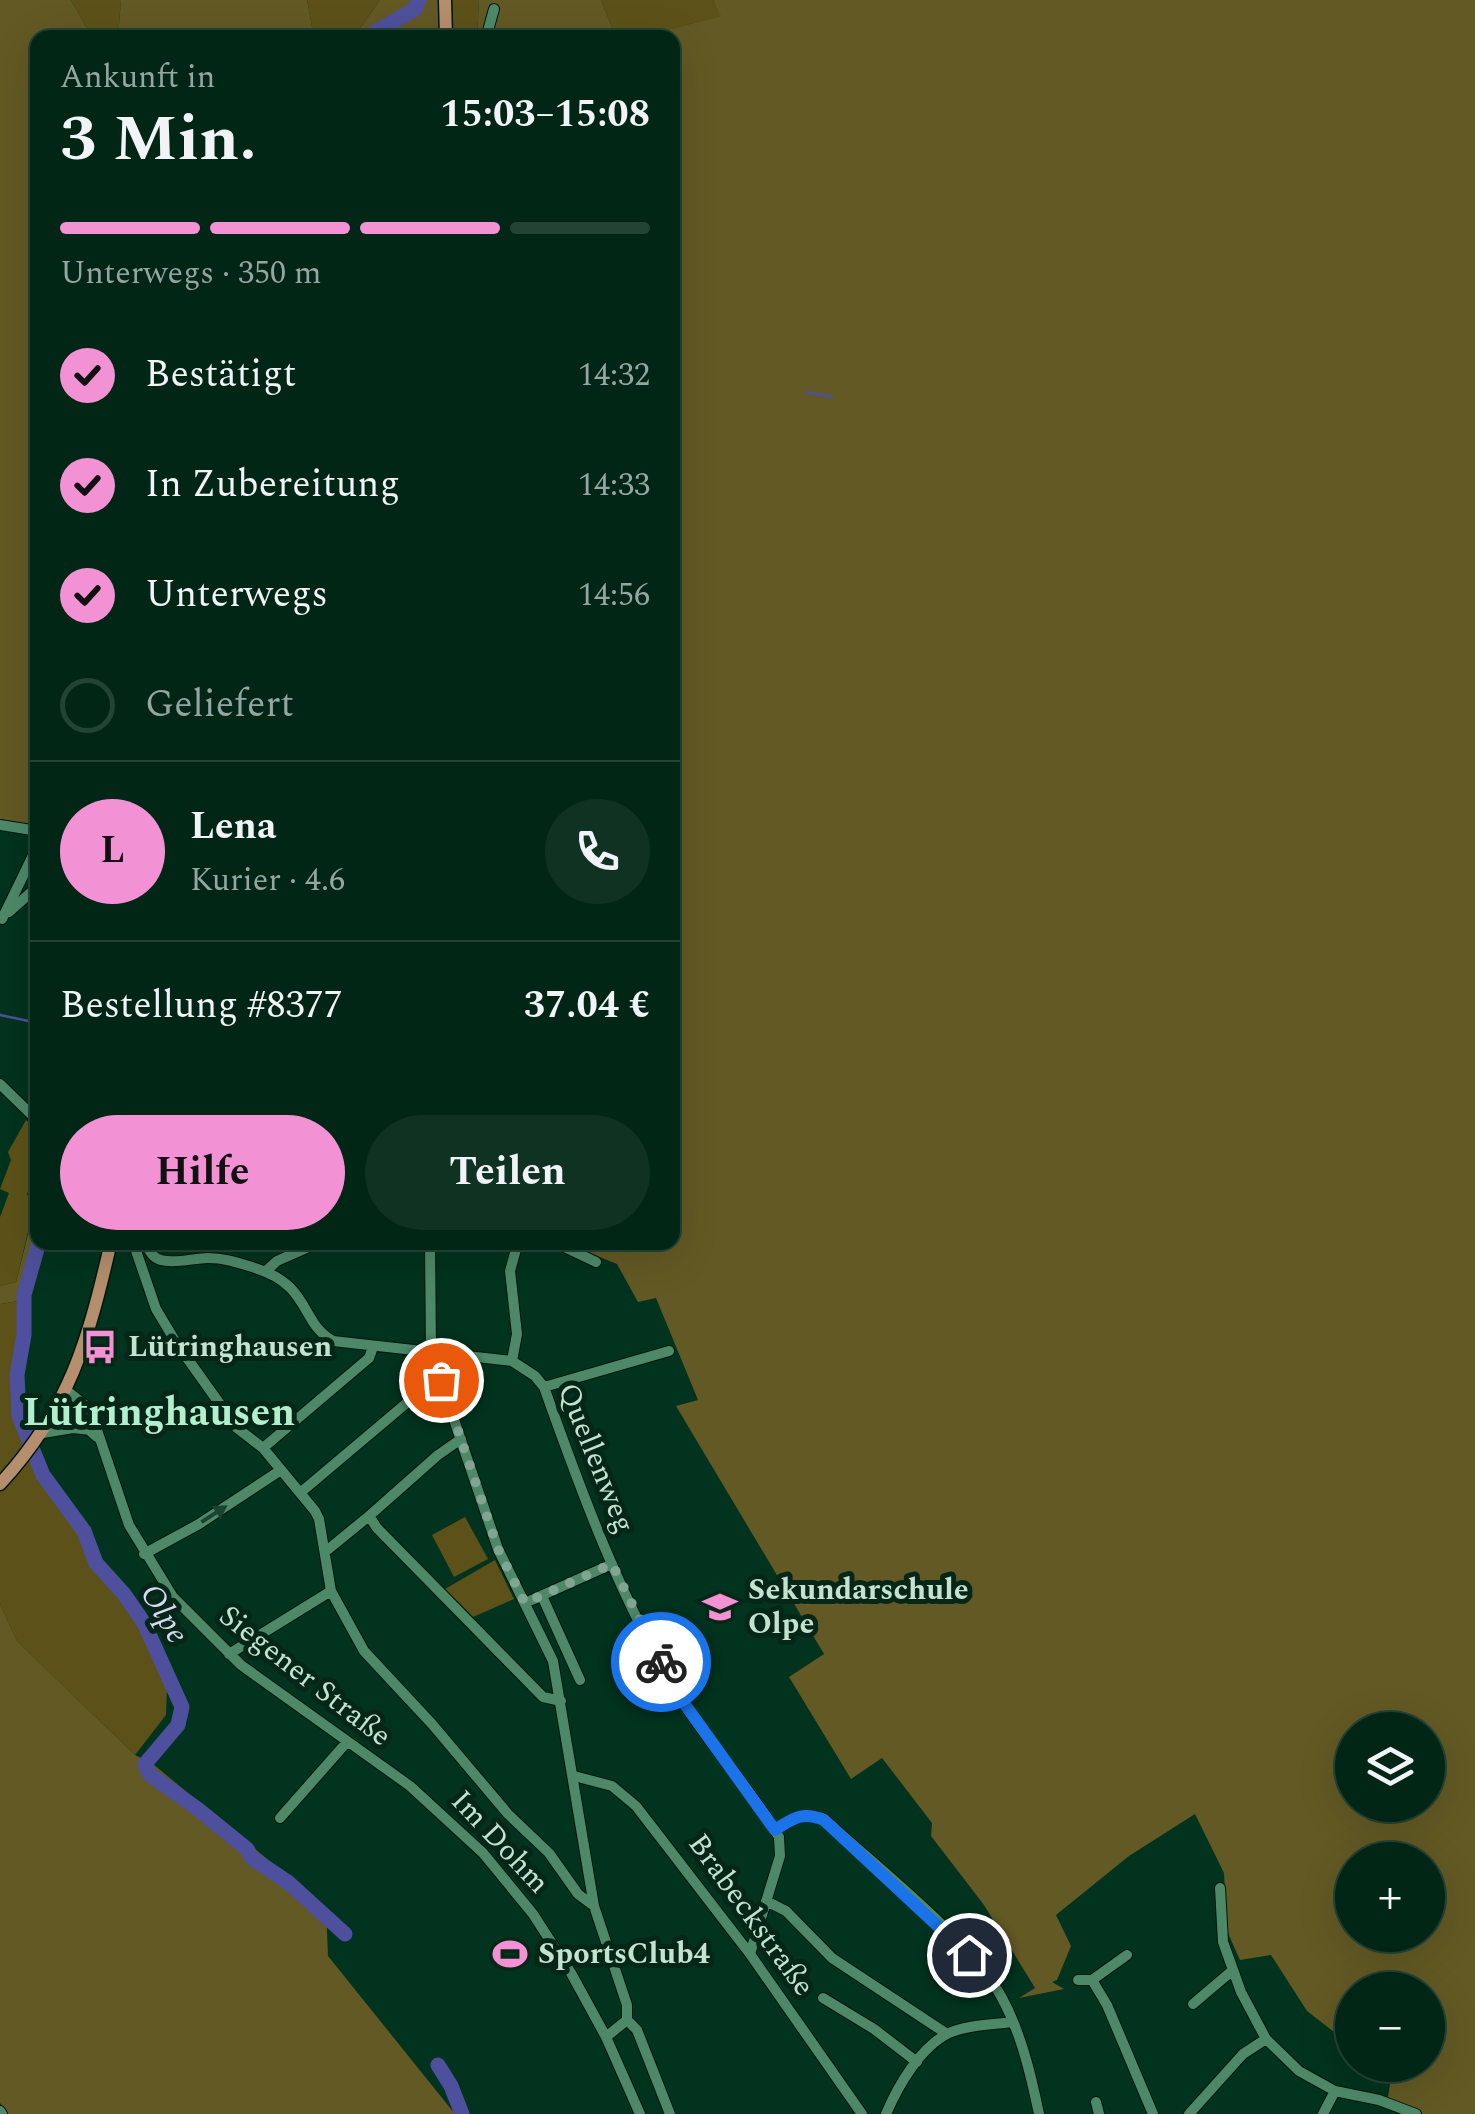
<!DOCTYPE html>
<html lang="de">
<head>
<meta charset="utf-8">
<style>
	:root { --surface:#012616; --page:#0f3223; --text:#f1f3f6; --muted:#96a5a1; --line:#234335; --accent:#f391d5 }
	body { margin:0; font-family:Spectral,serif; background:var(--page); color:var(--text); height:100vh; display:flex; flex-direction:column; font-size:38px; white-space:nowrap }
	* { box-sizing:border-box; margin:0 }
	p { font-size:32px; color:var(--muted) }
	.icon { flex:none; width:55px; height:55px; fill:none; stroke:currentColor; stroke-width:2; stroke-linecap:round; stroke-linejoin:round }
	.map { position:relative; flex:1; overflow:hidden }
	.side { position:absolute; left:30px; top:30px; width:650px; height:1220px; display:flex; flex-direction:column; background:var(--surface); border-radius:20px; box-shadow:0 10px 40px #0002,0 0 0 2px var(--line) }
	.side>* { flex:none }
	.controls { position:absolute; left:1335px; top:1712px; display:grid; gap:20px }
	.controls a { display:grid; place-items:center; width:110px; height:110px; border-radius:50%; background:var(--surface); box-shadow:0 10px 40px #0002,0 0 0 2px var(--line); font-size:50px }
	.pin { position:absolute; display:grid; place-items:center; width:85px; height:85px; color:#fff; margin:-42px; border:5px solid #fff; border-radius:50%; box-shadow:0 2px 10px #0007 }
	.courier { position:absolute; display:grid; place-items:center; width:100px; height:100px; margin:-50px; border:8px solid #1a73e8; border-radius:50%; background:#fff; color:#222; box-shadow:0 2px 12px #0007 }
	.head em { font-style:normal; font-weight:700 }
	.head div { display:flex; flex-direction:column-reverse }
	.head { display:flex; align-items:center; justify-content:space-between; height:170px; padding:0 30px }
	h1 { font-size:65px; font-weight:700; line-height:75px }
	.bar { display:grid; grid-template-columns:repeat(4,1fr); gap:15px 10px; align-content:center; height:120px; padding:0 30px }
	.bar i { height:12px; border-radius:8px; background:var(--line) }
	.bar .active { background:var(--accent) }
	.bar p { grid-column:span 4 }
	.line { display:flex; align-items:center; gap:25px; padding:0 30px; border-top:2px solid var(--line) }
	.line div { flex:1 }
	.round { display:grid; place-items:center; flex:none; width:105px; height:105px; border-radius:52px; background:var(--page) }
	ol { padding:0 30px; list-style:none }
	li { display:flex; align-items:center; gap:30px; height:110px }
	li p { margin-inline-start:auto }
	li .icon { padding:10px; border-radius:50%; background:var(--accent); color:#111; stroke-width:4 }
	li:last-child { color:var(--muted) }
	li i { width:55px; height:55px; border:5px solid var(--line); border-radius:50% }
	.cta { display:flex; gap:20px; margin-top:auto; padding:20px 30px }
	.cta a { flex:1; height:115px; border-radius:60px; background:var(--accent); color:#111; font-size:40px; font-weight:700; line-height:115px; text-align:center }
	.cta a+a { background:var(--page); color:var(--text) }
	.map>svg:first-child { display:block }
</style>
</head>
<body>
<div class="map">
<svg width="1475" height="2114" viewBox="0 0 1475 2114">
	<rect width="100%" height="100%" fill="#01331e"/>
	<path fill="#5c5219" d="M71,0H121L118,37H92Z
		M307,0H380L353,38L314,37Z
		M452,0H479L477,37H453Z
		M601,0H713L722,16L639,37H616Z
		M26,1120L37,1130V1158L27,1195L36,1198L16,1282L0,1286V1217L9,1193L0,1189L11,1160L8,1152Z
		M19,1301L21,1333L12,1374L15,1416L40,1476L79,1530L102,1578L120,1595L137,1620L167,1689L166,1715L135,1755L17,1641L0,1604V1304Z
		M465,1517L488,1559L454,1577L432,1535Z
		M495,1560L514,1599L473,1617L445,1589Z"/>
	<path fill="#625924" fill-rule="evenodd" d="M0,0H71L92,37L38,38L37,826L0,819Z
		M121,0H307L314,37H118Z
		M380,0H439L441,35L353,38Z
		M479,0H601L616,37L477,38Z
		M713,0H1475V2114H1419L1388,2097L1393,2065H1428V1990H1352V2046L1307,2011L1271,1955L1240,1960L1227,1931L1224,1873L1195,1814L1129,1856L1056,1915L1071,1946L1057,1980L1052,1982L1064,1989L1019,1998L1035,1988L984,1905L931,1836L932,1823L882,1758L851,1779L789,1677L824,1654L676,1406L698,1400L656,1298L638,1302L617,1264L565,1243L672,1242V38L639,37L721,16ZM1352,1730H1428V1805H1352ZM1352,1860H1428V1935H1352Z
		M37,1198V1236L19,1301L0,1304V1286L16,1282Z
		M0,1604L17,1641L135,1755L153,1764L326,1908L328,1956L455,2114H7L0,2103Z"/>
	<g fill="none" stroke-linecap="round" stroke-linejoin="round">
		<path stroke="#4e509d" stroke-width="2.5" d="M806,392L832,397
			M0,1015L38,1023"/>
		<path stroke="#4e509d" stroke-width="15" d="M365,38L415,9L419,0
			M39,1242L24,1295V1335L17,1375L19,1416L43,1475L84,1531L96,1563L124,1594L144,1623L182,1707L178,1725L145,1764L149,1774L199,1810L247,1849L252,1858L289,1883L345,1934
			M438,2065L451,2086L462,2114"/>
		<g stroke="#00180a" stroke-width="12">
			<path id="minor" d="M486,38L494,9
				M0,825L38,831
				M9,912L38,886
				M2,919L38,845
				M0,1084L38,1121
				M133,1242L156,1309L177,1344L237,1428L263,1448L315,1511L319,1519L331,1591L364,1651L432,1724L508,1814L549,1853L578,1894L594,1906
				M145,1242C149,1250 152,1258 161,1260C175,1264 194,1258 208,1258C225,1258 239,1263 255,1268C311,1285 300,1323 333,1341L512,1361L535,1376L544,1387C582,1494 622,1604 682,1700C711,1747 751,1789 779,1837L780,1856L750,1954
				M430,1242L431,1352L498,1549L553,1661L594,1906L627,2005V2020L606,2037
				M554,1242L596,1262
				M266,1271L277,1261L320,1242
				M512,1361L517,1334L510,1271L518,1242
				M544,1387L669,1351
				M67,1391L90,1409L129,1525L173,1597L241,1665L410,1786L483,1853L533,1914L571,1973L606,2037L640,2114
				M60,1405L97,1437
				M43,1433L73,1428L91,1430
				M461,1439L438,1455L369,1516L377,1528L543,1697L561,1701
				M263,1448L369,1358L373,1347
				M300,1493L428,1385L441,1380
				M325,1552L369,1516
				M144,1554L199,1524L281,1470
				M542,1596L580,1680
				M525,1603L612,1564
				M229,1654L331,1591
				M574,1776L612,1786L636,1806L750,1954L862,2114
				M280,1818L347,1742
				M775,1830C793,1818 803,1811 824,1819C875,1866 970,1939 1002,1998C1021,2033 1031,2075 1039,2114
				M1220,1888L1223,1942L1241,1992L1266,2039L1299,2071L1335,2091L1379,2100L1416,2114
				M766,1901L786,1911L832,1958L947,2034
				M1078,1980H1092L1107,2005L1153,2114
				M1092,1980L1127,1955
				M823,1998L874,2029L917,2062
				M1193,2004L1233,1970
				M627,2020L637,2030L670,2114
				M1096,2102L1099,2114
				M0,2111L2,2114
				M886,2114C898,2086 920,2047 949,2033C967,2025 991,2025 1011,2022
				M1189,2114L1243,2054L1266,2039
				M1323,2114L1335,2091"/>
		</g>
		<g stroke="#00180a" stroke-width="15">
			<path id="major" d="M445,0L446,38
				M0,1484C70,1408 88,1341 111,1242"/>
		</g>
		<use href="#minor" stroke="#4d8969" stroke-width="10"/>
		<use href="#major" stroke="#b48e6d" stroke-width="12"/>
	</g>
	<defs><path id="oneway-solid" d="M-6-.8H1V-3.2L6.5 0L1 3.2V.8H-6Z" transform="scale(2.5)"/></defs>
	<use fill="#1b4430" href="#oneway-solid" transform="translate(214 1514) rotate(-33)"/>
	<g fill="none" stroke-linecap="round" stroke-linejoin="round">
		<path stroke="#80a592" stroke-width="10" stroke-dasharray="0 18" d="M441,1380L498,1549L525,1603L612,1564L661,1662"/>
		<path stroke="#1a73e8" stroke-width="12" d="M661,1662L681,1699L775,1830C793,1818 803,1811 824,1820L969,1955"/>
	</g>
	<defs>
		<g id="bus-bare" transform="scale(2.7)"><path d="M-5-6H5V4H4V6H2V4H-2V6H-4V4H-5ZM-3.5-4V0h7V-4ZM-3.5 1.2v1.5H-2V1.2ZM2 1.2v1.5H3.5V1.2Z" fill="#f391d5" stroke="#062717" stroke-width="2.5" paint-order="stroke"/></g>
		<g id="school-bare" transform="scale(2.7)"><path d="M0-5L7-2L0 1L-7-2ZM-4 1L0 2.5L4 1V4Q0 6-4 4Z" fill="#f391d5" stroke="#062717" stroke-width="2.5" paint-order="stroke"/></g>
		<g id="stadium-bare" transform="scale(2.7)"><path d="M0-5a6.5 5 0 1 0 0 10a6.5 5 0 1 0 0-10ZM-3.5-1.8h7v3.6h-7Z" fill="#f391d5" stroke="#062717" stroke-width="2.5" paint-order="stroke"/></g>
	</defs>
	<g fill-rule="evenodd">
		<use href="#bus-bare" x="100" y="1347"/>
		<use href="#school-bare" x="720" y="1607"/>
		<use href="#stadium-bare" x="510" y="1954"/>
	</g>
	<g text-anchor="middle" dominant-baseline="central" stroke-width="10" stroke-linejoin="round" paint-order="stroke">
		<g font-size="30" font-weight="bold" fill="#c4e2d0" stroke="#062717" text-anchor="start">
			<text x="128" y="1347">Lütringhausen</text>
			<text x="748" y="1590">Sekundarschule<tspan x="748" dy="34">Olpe</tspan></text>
			<text x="538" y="1954">SportsClub4</text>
		</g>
		<g font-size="30" fill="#c4e2d0" stroke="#062717">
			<text transform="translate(596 1458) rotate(68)">Quellenweg</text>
			<text transform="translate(305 1676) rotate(38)">Siegener Straße</text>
			<text transform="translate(500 1842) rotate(47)">Im Dohm</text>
			<text transform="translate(751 1915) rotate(54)">Brabeckstraße</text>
		</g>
		<g font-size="32" font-style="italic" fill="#d7daf1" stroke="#062717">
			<text transform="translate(164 1614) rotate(59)">Olpe</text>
		</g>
		<g font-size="40" font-weight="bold" fill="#b2f0cd" stroke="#062717">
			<text x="159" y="1413">Lütringhausen</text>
		</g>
	</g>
</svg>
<div class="controls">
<a><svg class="icon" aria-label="layers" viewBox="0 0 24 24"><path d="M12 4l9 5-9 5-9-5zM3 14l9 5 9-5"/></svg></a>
<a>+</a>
<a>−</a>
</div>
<div class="pin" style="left:441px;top:1380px;background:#ea580c"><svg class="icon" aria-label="bag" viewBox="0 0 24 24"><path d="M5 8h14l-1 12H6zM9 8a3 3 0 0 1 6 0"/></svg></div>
<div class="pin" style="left:969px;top:1955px;background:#1f2937"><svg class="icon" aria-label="home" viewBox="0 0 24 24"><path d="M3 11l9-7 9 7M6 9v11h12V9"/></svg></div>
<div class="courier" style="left:661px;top:1662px"><svg class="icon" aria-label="bike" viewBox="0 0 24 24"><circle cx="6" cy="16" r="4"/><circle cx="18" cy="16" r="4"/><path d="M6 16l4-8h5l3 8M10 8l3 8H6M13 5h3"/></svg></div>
<section class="side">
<div class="head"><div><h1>3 Min.</h1><p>Ankunft in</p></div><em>15:03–15:08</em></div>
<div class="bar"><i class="active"></i><i class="active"></i><i class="active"></i><i></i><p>Unterwegs · 350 m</p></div>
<ol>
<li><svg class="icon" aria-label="check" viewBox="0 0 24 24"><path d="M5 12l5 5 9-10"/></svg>Bestätigt<p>14:32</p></li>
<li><svg class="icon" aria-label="check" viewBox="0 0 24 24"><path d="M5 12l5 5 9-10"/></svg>In Zubereitung<p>14:33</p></li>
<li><svg class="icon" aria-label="check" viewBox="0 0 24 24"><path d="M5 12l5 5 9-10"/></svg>Unterwegs<p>14:56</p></li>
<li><i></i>Geliefert</li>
</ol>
<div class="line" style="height:180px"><b class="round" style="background:var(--accent);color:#111">L</b><div><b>Lena</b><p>Kurier · 4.6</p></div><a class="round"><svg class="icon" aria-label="phone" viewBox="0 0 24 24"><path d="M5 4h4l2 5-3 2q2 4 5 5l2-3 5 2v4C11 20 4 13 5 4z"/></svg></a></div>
<div class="line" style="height:130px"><div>Bestellung #8377</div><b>37.04 €</b></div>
<div class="cta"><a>Hilfe</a><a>Teilen</a></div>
</section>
</div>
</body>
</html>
